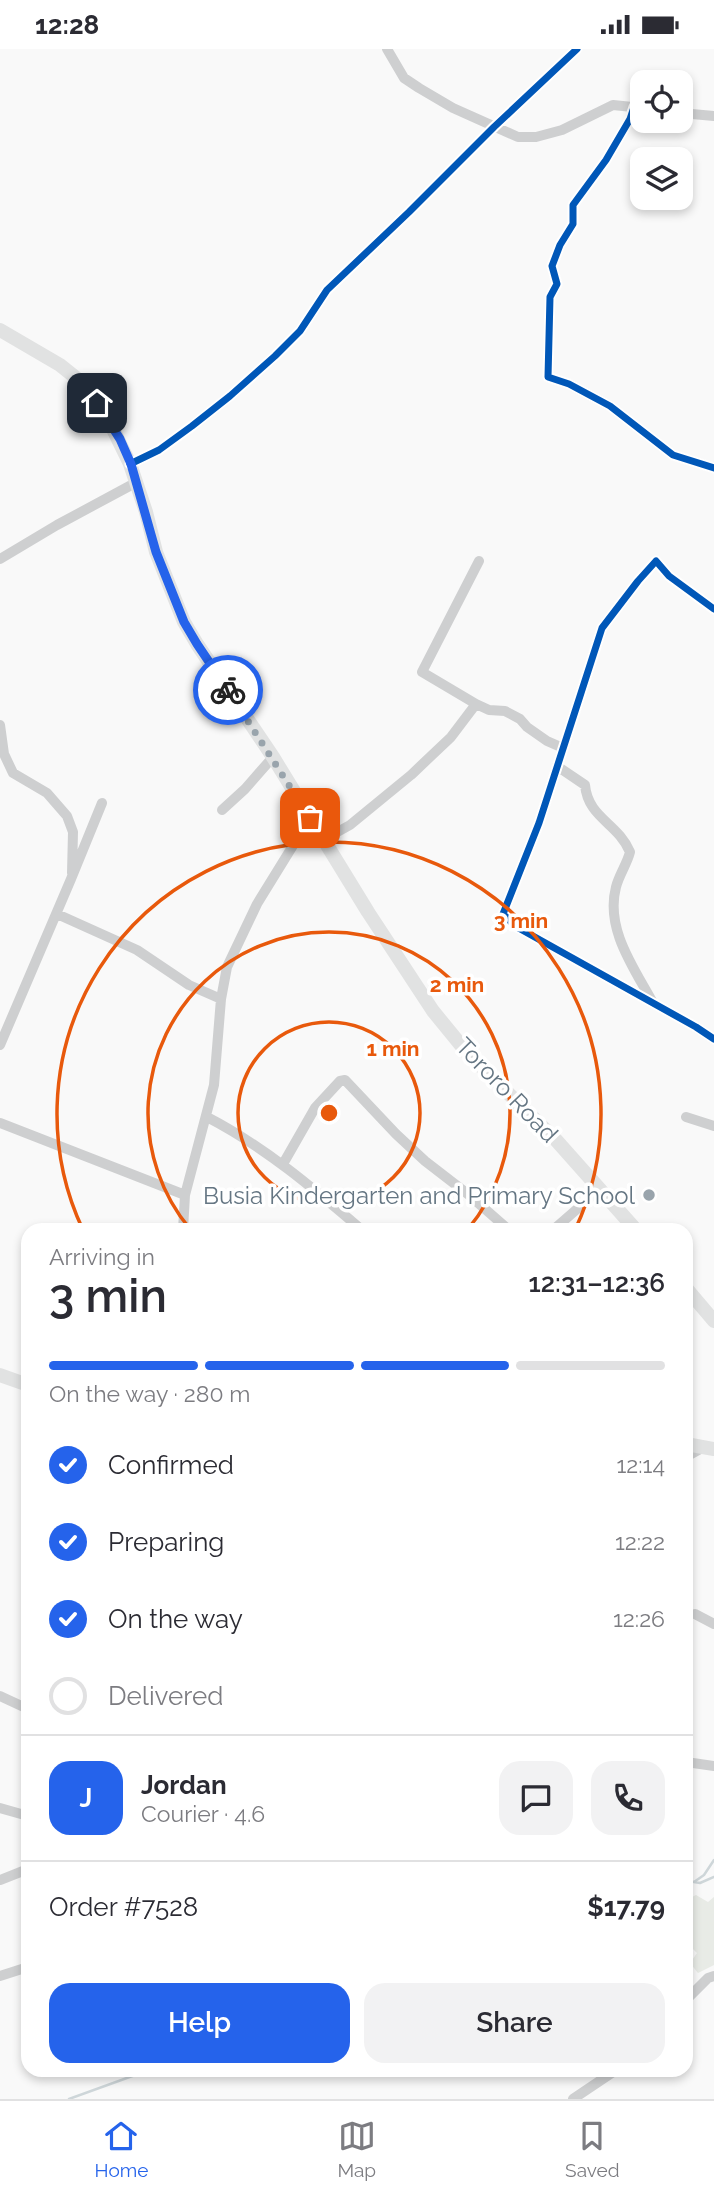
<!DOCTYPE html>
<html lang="en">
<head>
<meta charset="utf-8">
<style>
	:root { --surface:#fff; --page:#f2f2f3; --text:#2b2b33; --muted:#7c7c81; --line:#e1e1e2; --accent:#2563eb }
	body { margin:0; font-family:Raleway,sans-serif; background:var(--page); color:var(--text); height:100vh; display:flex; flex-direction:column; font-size:26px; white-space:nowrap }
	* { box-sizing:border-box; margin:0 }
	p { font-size:23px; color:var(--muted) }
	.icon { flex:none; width:38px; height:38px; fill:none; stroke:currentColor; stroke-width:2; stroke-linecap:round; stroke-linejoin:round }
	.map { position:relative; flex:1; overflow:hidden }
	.sheet { position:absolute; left:21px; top:1174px; width:672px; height:854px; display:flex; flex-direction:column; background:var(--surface); border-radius:21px; box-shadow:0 4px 10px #0003 }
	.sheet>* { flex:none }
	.fabs { position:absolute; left:630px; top:21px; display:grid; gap:14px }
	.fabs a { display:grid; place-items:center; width:63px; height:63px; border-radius:14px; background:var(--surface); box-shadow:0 4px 10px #0003; font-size:35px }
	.pin { position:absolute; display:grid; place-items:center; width:60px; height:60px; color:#fff; margin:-30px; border-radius:14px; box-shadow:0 4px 10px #0006 }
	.courier { position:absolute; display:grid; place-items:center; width:70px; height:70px; margin:-35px; border:5px solid #2563eb; border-radius:50%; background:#fff; color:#222; box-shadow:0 2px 9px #0007 }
	.overview em { font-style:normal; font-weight:600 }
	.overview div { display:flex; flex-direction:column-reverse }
	.overview { display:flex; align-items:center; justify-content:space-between; height:119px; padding:0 28px }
	h1 { font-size:46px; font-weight:600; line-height:52px }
	.bar { display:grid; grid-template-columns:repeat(4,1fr); gap:10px 7px; align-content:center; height:84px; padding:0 28px }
	.bar i { height:9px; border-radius:5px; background:var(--line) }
	.bar .on { background:var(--accent) }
	.bar p { grid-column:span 4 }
	.line { display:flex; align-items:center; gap:18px; padding:0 28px; border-top:2px solid var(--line) }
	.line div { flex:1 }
	.round { display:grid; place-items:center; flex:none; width:74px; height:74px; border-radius:21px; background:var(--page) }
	ol { padding:0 28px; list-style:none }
	li { display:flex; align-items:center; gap:21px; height:77px }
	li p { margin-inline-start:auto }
	li .icon { padding:7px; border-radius:50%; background:var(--accent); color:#fff; stroke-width:4 }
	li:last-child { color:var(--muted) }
	li i { width:38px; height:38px; border:4px solid var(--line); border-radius:50% }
	.cta { display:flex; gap:14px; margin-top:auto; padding:14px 28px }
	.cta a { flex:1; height:80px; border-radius:21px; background:var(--accent); color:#fff; font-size:28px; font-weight:600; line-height:80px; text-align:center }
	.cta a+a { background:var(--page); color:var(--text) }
	.status { display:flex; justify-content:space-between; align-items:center; height:49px; padding:0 35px; background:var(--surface); direction:ltr }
	.status svg { height:19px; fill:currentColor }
	.menu { display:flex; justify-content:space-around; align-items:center; height:98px; border-top:2px solid var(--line); background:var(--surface); font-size:19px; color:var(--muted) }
	.menu a { display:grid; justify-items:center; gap:4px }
	.menu .on { color:var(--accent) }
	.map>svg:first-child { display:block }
</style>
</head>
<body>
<div class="status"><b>12:28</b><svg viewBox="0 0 49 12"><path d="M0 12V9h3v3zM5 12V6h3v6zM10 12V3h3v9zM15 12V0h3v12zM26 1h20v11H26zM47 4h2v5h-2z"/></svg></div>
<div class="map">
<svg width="714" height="2050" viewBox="0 0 714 2050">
	<rect width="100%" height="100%" fill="#f9f9f9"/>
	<path fill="#e8ebe6" d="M696,1846L708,1853L714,1848V1916L698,1924L690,1914L697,1904L686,1893V1851Z"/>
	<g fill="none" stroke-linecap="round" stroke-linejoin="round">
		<path stroke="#ced6d9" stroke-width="2.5" d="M686,1831L694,1833L704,1826L714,1811
			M694,1833L700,1834L714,1828
			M69,2050L149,2021"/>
		<path stroke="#cecfd0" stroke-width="10" d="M387,0L404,29L419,39L453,59L518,88H536L562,81L613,56L642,59
			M634,58L630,70L606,111L573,156V175L560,196L552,217L557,235L550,248L548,328L569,335L610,357L673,406L714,419
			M681,64L714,67
			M130,415L159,401L192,377L230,347L275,307L300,282L327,241L409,163L494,78L577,0
			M0,510L57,476L137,433
			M714,560L669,527L656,512L638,532L602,579L539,774L503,865L515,877L696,978L714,990
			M476,655L422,623L479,512
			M0,676L4,705L13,724L47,744L67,767L73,783L72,824
			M557,717L585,736C588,769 618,774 630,803C627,815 619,826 616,838C605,880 634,919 653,954
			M222,761L245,740L273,708
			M323,791L350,776L411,726L451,688L476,655L489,661L505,662L520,670L527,678L547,692L563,699
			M57,865L137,901L189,936L221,950
			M0,996L71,830L102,754
			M207,1068C265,1098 313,1139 362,1181
			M686,1068L714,1077
			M0,1074L185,1146
			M283,1115L315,1059L340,1032L345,1031L396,1085L425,1112L469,1146L509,1181
			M183,1181L185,1146L214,1036L221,950L227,918L257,855L310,769
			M553,1181L599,1141
			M686,1408L704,1398
			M695,1565L714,1575
			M0,1647L28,1660
			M686,1713L714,1717
			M0,1759L28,1767
			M0,1831L28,1820
			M0,1927L28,1918
			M686,1951L708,1929L714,1927
			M573,2050L616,2021"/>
		<path stroke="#e1e2e2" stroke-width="14" d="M0,281L60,316L80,332L109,372L130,415L146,463L156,503L184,573L197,595L273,708L368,863L433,962L469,1006L556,1091L636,1181
			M686,1239L714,1272
			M0,1326L28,1336
			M686,1395L714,1400"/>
		<g stroke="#fff" stroke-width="11">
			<path id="cycleway" d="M634,58L630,70L606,111L573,156V175L560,196L552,217L557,235L550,248L548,328L569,335L610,357L673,406L714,419
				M130,415L159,401L192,377L230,347L275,307L300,282L327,241L409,163L494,78L577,0
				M714,560L669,527L656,512L638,532L602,579L539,774L503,865L515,877L696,978L714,990"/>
		</g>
		<use href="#cycleway" stroke="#0057b8" stroke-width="7"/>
	</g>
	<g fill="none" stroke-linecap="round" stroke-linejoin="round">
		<path stroke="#99a4ac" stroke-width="7" stroke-dasharray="0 12.6" d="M228,641L310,769"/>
		<path stroke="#2563eb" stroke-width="9" d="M97,354L120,390L131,415L156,503L184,573L197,595L228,641"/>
	</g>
	<g fill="none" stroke="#e8590c" stroke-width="3.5">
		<circle cx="329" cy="1064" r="91"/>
		<path d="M190 1180A181 181 0 1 1 468 1180"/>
		<path d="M83 1181A272 272 0 1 1 575 1181"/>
	</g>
	<circle fill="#99a4ac" stroke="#fff" stroke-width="2.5" cx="649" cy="1146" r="7"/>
	<g text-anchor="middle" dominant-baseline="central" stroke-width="7" stroke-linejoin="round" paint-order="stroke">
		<g font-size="24" fill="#657683" stroke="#fff">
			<text transform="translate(507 1041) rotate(46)">Tororo Road</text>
		</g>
		<g font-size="24" fill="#657683" stroke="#fff" text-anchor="end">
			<text x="635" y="1146">Busia Kindergarten and Primary School</text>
		</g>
	</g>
	<circle cx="329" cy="1064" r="10" fill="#e8590c" stroke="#fff" stroke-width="3.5"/>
	<g font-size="21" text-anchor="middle" font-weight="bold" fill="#e8590c" stroke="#fff" stroke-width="7" stroke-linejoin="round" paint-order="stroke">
		<text x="521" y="879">3 min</text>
		<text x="457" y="943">2 min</text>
		<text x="393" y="1007">1 min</text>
	</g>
</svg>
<div class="fabs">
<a><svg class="icon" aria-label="locate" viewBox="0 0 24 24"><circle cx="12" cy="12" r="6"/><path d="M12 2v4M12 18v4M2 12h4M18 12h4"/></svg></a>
<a><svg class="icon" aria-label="layers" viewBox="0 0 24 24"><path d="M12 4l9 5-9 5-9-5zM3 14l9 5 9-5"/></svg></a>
</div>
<div class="pin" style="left:310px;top:769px;background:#ea580c"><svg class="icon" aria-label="bag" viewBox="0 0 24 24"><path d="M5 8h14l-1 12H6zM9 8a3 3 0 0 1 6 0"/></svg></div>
<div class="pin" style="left:97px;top:354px;background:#1f2937"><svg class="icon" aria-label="home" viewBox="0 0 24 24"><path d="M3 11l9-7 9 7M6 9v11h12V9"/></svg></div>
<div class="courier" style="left:228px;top:641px"><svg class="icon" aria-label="bike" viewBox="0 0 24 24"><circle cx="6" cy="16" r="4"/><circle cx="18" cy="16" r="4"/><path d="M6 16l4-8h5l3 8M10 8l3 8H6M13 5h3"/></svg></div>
<section class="sheet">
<div class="overview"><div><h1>3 min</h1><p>Arriving in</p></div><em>12:31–12:36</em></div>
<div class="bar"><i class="on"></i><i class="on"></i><i class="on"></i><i></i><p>On the way · 280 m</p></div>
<ol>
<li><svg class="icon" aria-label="check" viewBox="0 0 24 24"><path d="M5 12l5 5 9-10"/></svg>Confirmed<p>12:14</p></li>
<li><svg class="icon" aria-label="check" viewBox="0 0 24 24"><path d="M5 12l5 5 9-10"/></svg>Preparing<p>12:22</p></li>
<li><svg class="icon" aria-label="check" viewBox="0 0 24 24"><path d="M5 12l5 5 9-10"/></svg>On the way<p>12:26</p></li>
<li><i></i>Delivered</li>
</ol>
<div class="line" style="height:126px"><b class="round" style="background:var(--accent);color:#fff">J</b><div><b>Jordan</b><p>Courier · 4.6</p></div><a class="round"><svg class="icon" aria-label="chat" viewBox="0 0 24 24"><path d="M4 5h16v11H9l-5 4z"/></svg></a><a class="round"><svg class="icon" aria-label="phone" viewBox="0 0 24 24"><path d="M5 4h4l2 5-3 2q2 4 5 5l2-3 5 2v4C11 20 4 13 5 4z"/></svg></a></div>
<div class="line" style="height:91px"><div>Order #7528</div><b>$17.79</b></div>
<div class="cta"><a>Help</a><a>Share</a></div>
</section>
</div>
<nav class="menu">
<a class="on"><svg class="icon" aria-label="home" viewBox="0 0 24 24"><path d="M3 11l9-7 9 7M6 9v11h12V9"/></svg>Home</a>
<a><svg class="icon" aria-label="map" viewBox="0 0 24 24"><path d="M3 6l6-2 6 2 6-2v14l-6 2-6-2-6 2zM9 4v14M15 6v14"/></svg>Map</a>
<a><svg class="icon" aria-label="saved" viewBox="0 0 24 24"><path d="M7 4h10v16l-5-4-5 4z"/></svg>Saved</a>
</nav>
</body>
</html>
